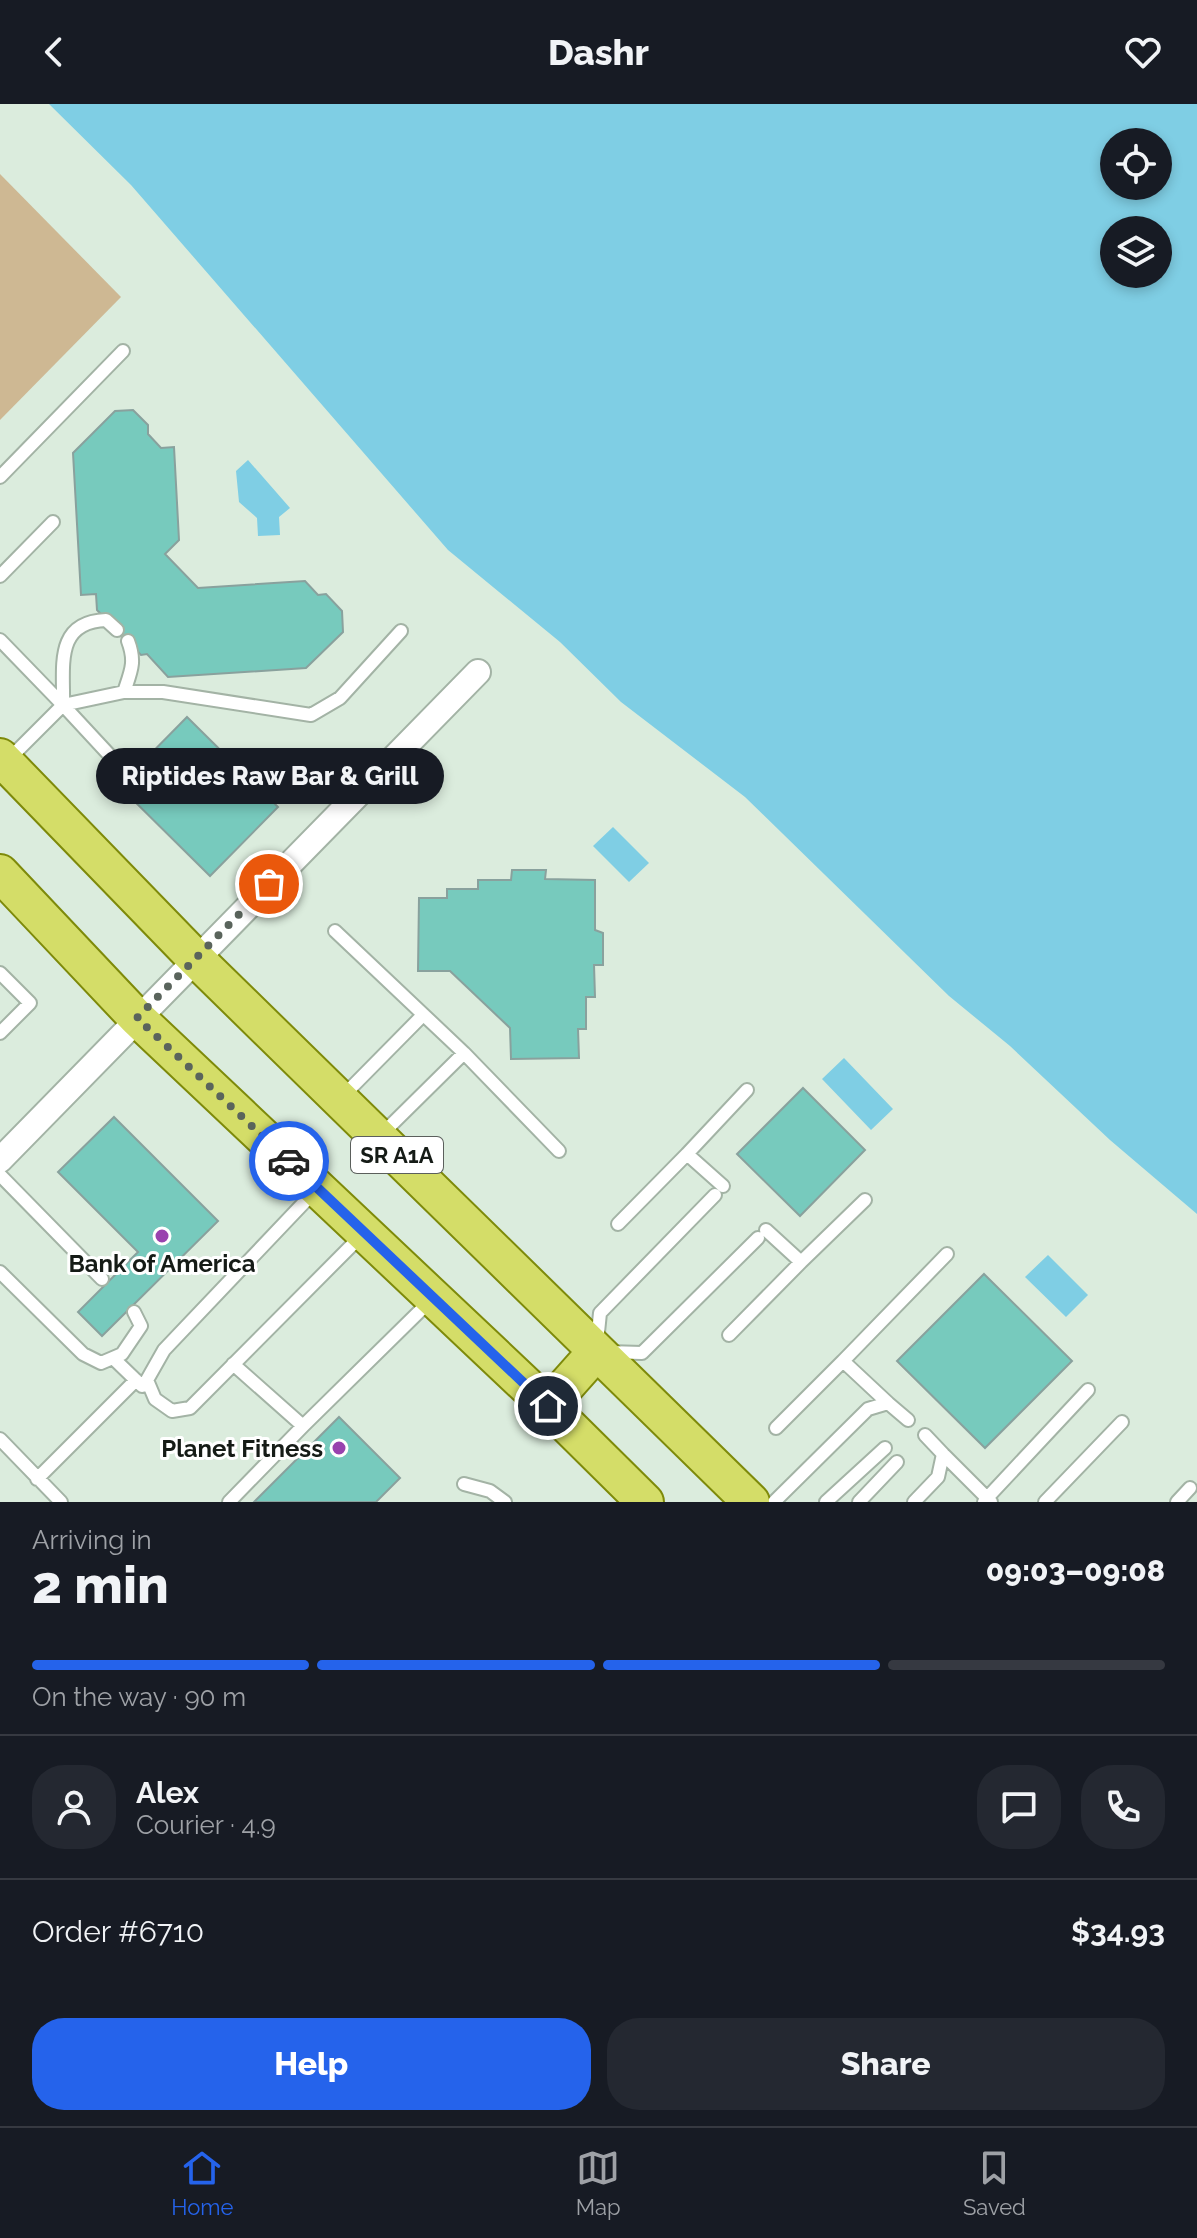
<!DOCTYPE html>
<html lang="en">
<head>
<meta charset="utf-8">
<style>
	:root { --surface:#171b24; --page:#242831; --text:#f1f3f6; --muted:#9ea1a6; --line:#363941; --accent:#2563eb }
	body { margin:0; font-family:Raleway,sans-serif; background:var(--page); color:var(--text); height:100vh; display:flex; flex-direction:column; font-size:30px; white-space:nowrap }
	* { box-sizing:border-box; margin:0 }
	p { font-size:26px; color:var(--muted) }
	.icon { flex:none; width:44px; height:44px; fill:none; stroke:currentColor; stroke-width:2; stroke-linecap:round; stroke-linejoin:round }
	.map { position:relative; height:1398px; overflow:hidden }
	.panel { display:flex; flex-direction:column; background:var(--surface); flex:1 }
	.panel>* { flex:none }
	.buttons { position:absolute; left:1100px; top:24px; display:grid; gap:16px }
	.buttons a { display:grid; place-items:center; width:72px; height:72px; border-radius:50%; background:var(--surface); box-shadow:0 4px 12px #0003; font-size:40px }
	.pin { position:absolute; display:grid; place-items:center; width:68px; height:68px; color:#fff; margin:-34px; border:4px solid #fff; border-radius:50%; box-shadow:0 2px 8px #0007 }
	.courier { position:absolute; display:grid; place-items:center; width:80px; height:80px; margin:-40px; border:6px solid #2563eb; border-radius:50%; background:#fff; color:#222; box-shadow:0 2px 10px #0007 }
	.bubble { position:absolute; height:56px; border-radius:28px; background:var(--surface); box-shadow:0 4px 12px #0003; font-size:26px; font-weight:800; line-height:56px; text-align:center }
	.headline em { font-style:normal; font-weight:800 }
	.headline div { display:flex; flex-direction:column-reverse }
	.headline { display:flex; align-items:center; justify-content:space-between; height:136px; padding:0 32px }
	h1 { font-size:52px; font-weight:800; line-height:60px }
	.bar { display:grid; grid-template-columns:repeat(4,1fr); gap:12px 8px; align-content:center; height:96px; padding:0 32px }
	.bar i { height:10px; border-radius:6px; background:var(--line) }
	.bar .current { background:var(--accent) }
	.bar p { grid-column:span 4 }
	.line { display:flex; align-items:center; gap:20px; padding:0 32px; border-top:2px solid var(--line) }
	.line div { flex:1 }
	.round { display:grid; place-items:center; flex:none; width:84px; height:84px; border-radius:32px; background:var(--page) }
	.action { display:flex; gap:16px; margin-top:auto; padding:16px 32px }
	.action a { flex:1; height:92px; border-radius:32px; background:var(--accent); color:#fff; font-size:32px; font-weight:800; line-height:92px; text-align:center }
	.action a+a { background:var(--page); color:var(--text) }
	header { display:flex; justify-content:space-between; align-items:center; height:104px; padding:0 32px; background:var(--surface); font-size:36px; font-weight:800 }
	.tab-bar { display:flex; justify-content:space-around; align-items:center; height:112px; border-top:2px solid var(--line); background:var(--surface); font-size:22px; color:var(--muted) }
	.tab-bar a { display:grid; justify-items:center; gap:4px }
	.tab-bar .current { color:var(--accent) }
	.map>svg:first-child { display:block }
</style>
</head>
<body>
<header><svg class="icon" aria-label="back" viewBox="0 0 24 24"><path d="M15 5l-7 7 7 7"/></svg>Dashr<svg class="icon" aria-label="heart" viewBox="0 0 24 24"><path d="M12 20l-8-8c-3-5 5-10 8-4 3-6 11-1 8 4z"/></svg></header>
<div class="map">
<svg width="1197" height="1398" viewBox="0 0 1197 1398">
	<rect width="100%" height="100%" fill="#dbecdd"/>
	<path fill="#ceb893" d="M0,70L121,193L0,316Z"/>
	<path fill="#7fcee4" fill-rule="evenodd" d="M49,0H1197V1110L1110,1036L1010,942L949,892L745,693L621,598L560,538L448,446L131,81ZM1158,38V82H1114V38ZM1158,126V170H1114V126Z
		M248,356L290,404L279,413L280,431L258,432L257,414L239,398L236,367Z
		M613,723L649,759L629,778L593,742Z
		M844,954L893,1005L871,1026L822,975Z
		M1048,1151L1088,1191L1066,1213L1025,1173Z"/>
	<path fill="#77cabd" stroke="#89a19d" stroke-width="2" d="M133,306L148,321V330L161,344L174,343L179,436L165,450L198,484L305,477L318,491L326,490L342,507L343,528L306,564L168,573L147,550L141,551L97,506L96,490L81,491L73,349L115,307Z
		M187,613L278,703L210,772L119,682Z
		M512,766H546L545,775L595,776V826L603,829V861H594L595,893H586V925H578L579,954L511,955L510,924L450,867H418L419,794H447V785H478V776H511Z
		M803,984L865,1046L800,1112L737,1050Z
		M114,1013L218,1117L102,1232L78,1208L138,1148L58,1068Z
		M984,1170L1072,1257L985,1344L897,1257Z
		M339,1313L400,1374L376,1398H254Z"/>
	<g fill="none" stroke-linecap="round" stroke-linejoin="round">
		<g stroke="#a3b3a5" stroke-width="16">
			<path id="lane" d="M0,373L123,247
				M0,472L53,418
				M0,536L63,601L8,656
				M124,588C131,567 136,558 128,537
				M63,601L124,588H163L311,611L340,594L401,527
				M114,656L63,601C64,563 54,518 106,516L117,526
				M335,827L464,949
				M0,869L30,899L0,929
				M342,993L423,911
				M381,1031L464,949L559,1047
				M0,1071L102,1175
				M723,1082L687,1050L747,986
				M315,1087L164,1246L147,1276L155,1295L172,1307L190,1304L362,1131
				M618,1120L687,1050
				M766,1126L801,1158L865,1096
				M0,1168L83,1250L101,1259L122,1250L141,1222L134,1208
				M729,1231L801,1158
				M597,1238L600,1209L715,1091
				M608,1248L642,1249L758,1134
				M113,1254L142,1282
				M233,1260L303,1322
				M888,1299L843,1257L947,1150
				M776,1324L843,1257
				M0,1335L61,1398
				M943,1350L987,1394L984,1398
				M37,1375L136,1276
				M464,1380L490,1387L505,1398
				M229,1398L303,1322L430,1197
				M774,1398L868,1305L888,1299L908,1316
				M826,1398L885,1344
				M859,1398L897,1358
				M914,1398L938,1373L943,1350L925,1331
				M991,1398L987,1394L1088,1286
				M1045,1398L1122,1318
				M1177,1398L1190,1384"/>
		</g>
		<g stroke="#a3b3a5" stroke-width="28">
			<path id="street" d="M0,1056L478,568"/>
		</g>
		<g stroke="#7e8a0a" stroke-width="40">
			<path id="primary" d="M0,653L196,855L751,1398
				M0,769L137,914L548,1302L645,1398
				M548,1302L596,1248"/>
		</g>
		<use href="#lane" stroke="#fff" stroke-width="12"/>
		<use href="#street" stroke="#fff" stroke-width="24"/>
		<use href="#primary" stroke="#d4dd68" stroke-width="36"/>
	</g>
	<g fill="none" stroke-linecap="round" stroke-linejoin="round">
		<path stroke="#5a645c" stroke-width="8" stroke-dasharray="0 14.4" d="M269,780L137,914L289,1057"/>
		<path stroke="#2563eb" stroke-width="10" d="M289,1057L548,1302"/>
	</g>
	<g fill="#9942ae" stroke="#fff" stroke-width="3">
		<circle cx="162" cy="1132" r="8"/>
		<circle cx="339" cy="1344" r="8"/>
	</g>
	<g text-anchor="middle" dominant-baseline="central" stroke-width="6" stroke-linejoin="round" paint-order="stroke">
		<rect fill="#fff" stroke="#5b5f5c" stroke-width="2" x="351" y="1033" width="92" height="36" rx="6"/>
		<g font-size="22" font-weight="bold" fill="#151b16">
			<text x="397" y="1051">SR A1A</text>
		</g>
		<g font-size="24" font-weight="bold" fill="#151b16" stroke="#fff">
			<text x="162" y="1159">Bank of America</text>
			<text x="323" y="1344" text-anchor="end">Planet Fitness</text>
		</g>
	</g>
</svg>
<div class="buttons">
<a><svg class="icon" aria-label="locate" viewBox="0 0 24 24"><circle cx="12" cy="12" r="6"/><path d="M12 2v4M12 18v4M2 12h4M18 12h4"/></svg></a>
<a><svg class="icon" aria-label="layers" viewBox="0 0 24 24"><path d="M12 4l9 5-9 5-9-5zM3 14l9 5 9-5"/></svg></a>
</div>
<div class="pin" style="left:269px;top:780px;background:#ea580c"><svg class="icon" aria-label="bag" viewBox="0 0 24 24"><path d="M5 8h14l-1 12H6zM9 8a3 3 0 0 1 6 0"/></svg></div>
<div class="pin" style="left:548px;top:1302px;background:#1f2937"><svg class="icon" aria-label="home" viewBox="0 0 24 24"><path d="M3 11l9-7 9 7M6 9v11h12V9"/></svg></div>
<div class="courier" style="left:289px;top:1057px"><svg class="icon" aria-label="car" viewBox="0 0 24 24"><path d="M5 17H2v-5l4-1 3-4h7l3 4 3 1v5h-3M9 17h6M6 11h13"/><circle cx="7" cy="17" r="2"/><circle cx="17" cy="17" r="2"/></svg></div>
<div class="bubble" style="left:96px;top:644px;width:348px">Riptides Raw Bar &amp; Grill</div>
</div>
<section class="panel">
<div class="headline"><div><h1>2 min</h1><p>Arriving in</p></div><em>09:03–09:08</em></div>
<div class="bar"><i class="current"></i><i class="current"></i><i class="current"></i><i></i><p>On the way · 90 m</p></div>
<div class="line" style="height:144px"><a class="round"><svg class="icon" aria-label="person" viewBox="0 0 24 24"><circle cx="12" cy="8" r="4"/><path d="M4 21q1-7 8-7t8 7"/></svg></a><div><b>Alex</b><p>Courier · 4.9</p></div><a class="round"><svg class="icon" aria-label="chat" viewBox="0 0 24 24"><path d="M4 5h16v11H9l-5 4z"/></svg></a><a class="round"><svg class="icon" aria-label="phone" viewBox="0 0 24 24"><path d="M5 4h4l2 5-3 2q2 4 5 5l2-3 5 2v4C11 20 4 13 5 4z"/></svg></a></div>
<div class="line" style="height:104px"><div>Order #6710</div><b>$34.93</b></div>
<div class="action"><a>Help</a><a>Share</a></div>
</section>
<nav class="tab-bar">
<a class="current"><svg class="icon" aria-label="home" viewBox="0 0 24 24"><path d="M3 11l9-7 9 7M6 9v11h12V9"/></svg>Home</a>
<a><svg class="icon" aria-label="map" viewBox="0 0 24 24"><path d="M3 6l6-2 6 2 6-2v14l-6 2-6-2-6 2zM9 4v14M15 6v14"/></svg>Map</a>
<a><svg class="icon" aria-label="saved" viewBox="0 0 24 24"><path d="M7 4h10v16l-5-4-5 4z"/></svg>Saved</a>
</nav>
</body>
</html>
